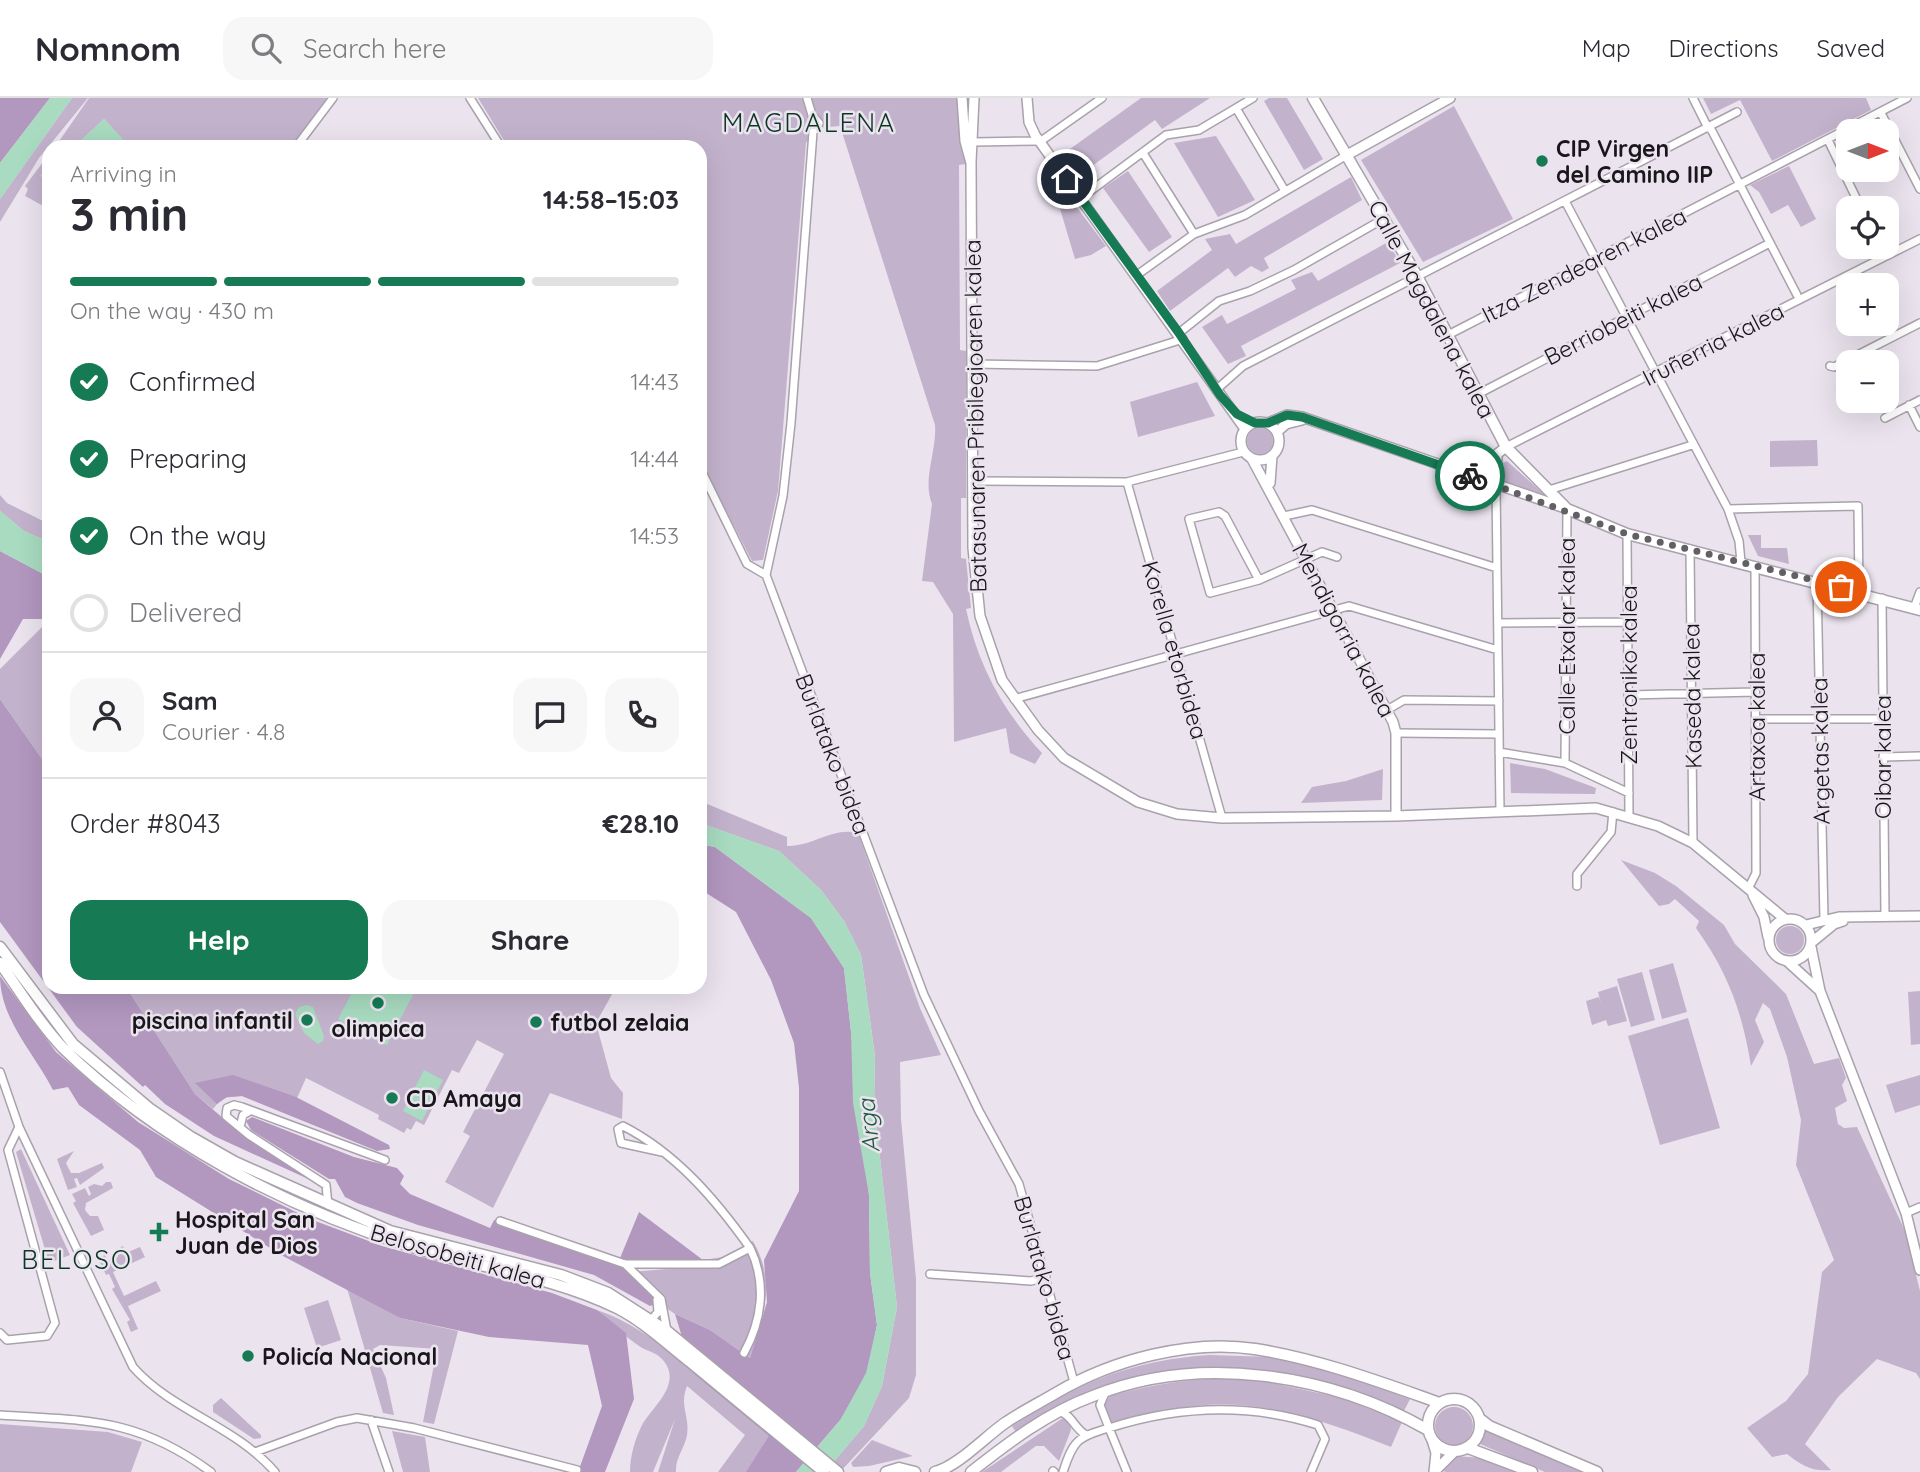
<!DOCTYPE html>
<html lang="en">
<head>
<meta charset="utf-8">
<style>
	:root { --surface:#fff; --page:#f7f7f7; --text:#2b2b33; --muted:#7c7c81; --line:#e1e1e2; --accent:#167b54 }
	body { margin:0; font-family:Quicksand,sans-serif; background:var(--page); color:var(--text); height:100vh; display:flex; flex-direction:column; font-size:26px; white-space:nowrap }
	* { box-sizing:border-box; margin:0 }
	p { font-size:23px; color:var(--muted) }
	.icon { flex:none; width:38px; height:38px; fill:none; stroke:currentColor; stroke-width:2; stroke-linecap:round; stroke-linejoin:round }
	.map { position:relative; flex:1; overflow:hidden }
	.details { position:absolute; left:42px; top:42px; width:665px; height:854px; display:flex; flex-direction:column; background:var(--surface); border-radius:21px; box-shadow:0 7px 28px #0002 }
	.details>* { flex:none }
	.needle { width:46px; rotate:90deg }
	.fabs { position:absolute; left:1836px; top:21px; display:grid; gap:14px }
	.fabs a { display:grid; place-items:center; width:63px; height:63px; border-radius:14px; background:var(--surface); box-shadow:0 7px 28px #0002; font-size:35px }
	.pin { position:absolute; display:grid; place-items:center; width:60px; height:60px; color:#fff; margin:-30px; border:4px solid #fff; border-radius:50%; box-shadow:0 2px 7px #0007 }
	.courier { position:absolute; display:grid; place-items:center; width:70px; height:70px; margin:-35px; border:5px solid #167b54; border-radius:50%; background:#fff; color:#222; box-shadow:0 2px 9px #0007 }
	.overview em { font-style:normal; font-weight:800 }
	.overview div { display:flex; flex-direction:column-reverse }
	.overview { display:flex; align-items:center; justify-content:space-between; height:119px; padding:0 28px }
	h1 { font-size:46px; font-weight:800; line-height:52px }
	.bar { display:grid; grid-template-columns:repeat(4,1fr); gap:10px 7px; align-content:center; height:84px; padding:0 28px }
	.bar i { height:9px; border-radius:5px; background:var(--line) }
	.bar .active { background:var(--accent) }
	.bar p { grid-column:span 4 }
	.line { display:flex; align-items:center; gap:18px; padding:0 28px; border-top:2px solid var(--line) }
	.line div { flex:1 }
	.round { display:grid; place-items:center; flex:none; width:74px; height:74px; border-radius:21px; background:var(--page) }
	ol { padding:0 28px; list-style:none }
	li { display:flex; align-items:center; gap:21px; height:77px }
	li p { margin-inline-start:auto }
	li .icon { padding:7px; border-radius:50%; background:var(--accent); color:#fff; stroke-width:4 }
	li:last-child { color:var(--muted) }
	li i { width:38px; height:38px; border:4px solid var(--line); border-radius:50% }
	.primary-button { display:flex; gap:14px; margin-top:auto; padding:14px 28px }
	.primary-button a { flex:1; height:80px; border-radius:21px; background:var(--accent); color:#fff; font-size:28px; font-weight:800; line-height:80px; text-align:center }
	.primary-button a+a { background:var(--page); color:var(--text) }
	header { display:flex; align-items:center; gap:42px; box-sizing:border-box; height:98px; padding:0 35px; background:var(--surface); border-bottom:2px solid var(--line) }
	header strong { font-size:33px }
	nav { display:flex; gap:38px; margin-inline-start:auto; font-size:24px }
	.search { width:490px; height:63px; background:var(--page); display:flex; align-items:center; gap:18px; box-sizing:border-box; padding:0 24px; border-radius:21px; color:var(--muted); font-size:26px }
	.map>svg:first-child { display:block }
</style>
</head>
<body>
<header>
<strong>Nomnom</strong>
<div class="search"><svg class="icon" aria-label="search" viewBox="0 0 24 24"><circle cx="10" cy="10" r="6"/><path d="M15 15l6 6"/></svg>Search here</div>
<nav><a>Map</a><a>Directions</a><a>Saved</a></nav>
</header>
<div class="map">
<svg width="1920" height="1374" viewBox="0 0 1920 1374">
	<rect width="100%" height="100%" fill="#ebe4ef"/>
	<path fill="#c3b2cc" d="M72,0H88L39,60L0,124V101Z
		M89,0H334L298,49H114L122,41L104,21L74,49H55Z
		M478,0H959L960,38L966,66L959,67L960,252L966,253V400H961V460L966,461L971,510L966,511C978,568 1003,613 1042,655L1035,666L1010,655L1006,630L954,644L953,516L933,484L922,483L932,406C922,382 937,353 935,327L840,28L816,30L806,45L778,393L763,462L752,463L700,362V49H508Z
		M1141,0H1210L1162,31L1155,22L1077,79L1063,56Z
		M1269,0H1287L1323,61L1304,72L1264,3Z
		M1703,0H1866L1871,12L1772,63L1740,2L1711,16Z
		M1454,8L1513,121L1423,164L1361,62Z
		M1216,38L1255,102L1218,119L1174,45Z
		M49,56V84L41,76L49,111L25,98L28,91L25,88Z
		M1789,68L1816,121L1801,129L1788,107L1771,116L1759,94L1750,87Z
		M1128,73L1172,139L1149,154L1103,90Z
		M1351,79L1362,102L1264,160L1269,170L1262,174L1251,168L1235,179L1228,170L1170,213L1157,193L1212,152L1205,141L1230,136L1236,146Z
		M1063,91L1106,148L1091,157L1075,161L1055,94Z
		M1388,144L1400,165L1241,248L1246,258L1228,266L1202,229L1222,217L1227,226L1296,191L1291,182L1312,174L1318,183Z
		M1197,284L1215,318L1138,339L1130,304Z
		M1247 343a13 13 0 1 1 26 0a13 13 0 1 1-26 0Z
		M1817,342L1818,368L1770,369V343Z
		M1507,363L1546,398V400L1505,385L1503,365Z
		M0,397L7,405L49,426V444L24,433L0,413Z
		M1748,437H1761V450H1787L1789,466L1758,458Z
		M49,522V671L0,601V571Z
		M1510,665L1545,671L1596,690L1595,696L1511,695Z
		M1383,671L1382,702L1301,705L1312,689L1346,683Z
		M700,703L787,739V748C812,749 832,729 858,735L920,910L941,957L900,964L901,1021L916,1181V1277L909,1300L840,1374H825L864,1328L882,1288L897,1209L874,1007L875,958L861,857L844,823L821,792L779,753L700,725Z
		M1621,762L1655,775L1676,788L1724,827L1735,846L1786,896L1814,966L1839,960L1846,980L1842,987L1847,1003L1835,1010L1838,1026L1844,1030L1857,1029L1905,1133L1920,1193V1281L1916,1275L1877,1261L1838,1299L1805,1346L1831,1372C1812,1374 1801,1367 1787,1356L1772,1359L1747,1330L1786,1303L1808,1276L1822,1174L1834,1162L1796,1067L1801,1022L1787,959L1770,911L1763,905L1755,922L1764,944L1751,968C1742,913 1728,875 1696,830L1699,823L1675,801L1669,806L1659,808Z
		M1776 842a14 14 0 1 1 28 0a14 14 0 1 1-28 0Z
		M1673,865L1687,914L1662,921L1649,872Z
		M1642,874L1655,922L1631,929L1617,881Z
		M1617,888L1627,923L1608,928L1606,922L1592,927L1586,903L1599,899L1601,905L1598,894Z
		M126,889H616L596,925L611,980L623,995L622,1021L550,995L493,1110L445,1084L470,1038L463,1034L504,956L477,942L459,975L452,972L424,1027L416,1023L411,1032L407,1030L404,1035L378,1021L379,1017L306,980L290,1016L242,998L222,1000L213,1011L195,996Z
		M1920,893V946L1911,947L1908,894Z
		M1688,920L1720,1030L1660,1047L1628,938Z
		M1920,977V1007L1895,1015L1886,987Z
		M21,1051L70,1157L49,1165L16,1054Z
		M74,1053L66,1065L71,1075H79L102,1065L104,1070L80,1087L77,1080L74,1081L77,1089L68,1092L57,1061Z
		M106,1084H111L113,1090L86,1105L85,1112L90,1118H98L104,1132L91,1138L73,1105L76,1103L72,1096L85,1090L89,1098L91,1096L88,1089L94,1086L102,1088Z
		M753,1143C777,1185 763,1218 750,1260L710,1232L675,1216L659,1205L631,1174L702,1168L703,1162L723,1159Z
		M123,1148L126,1155L140,1149L145,1159L113,1174L124,1198L156,1183L161,1193L128,1208L138,1231L131,1234L127,1224L130,1222L112,1191L115,1189L109,1176L106,1177L98,1160L105,1157L108,1163L118,1159L115,1152Z
		M347,1190L400,1220L458,1233L434,1326L423,1324L437,1251L380,1247L373,1251L386,1280L394,1317L383,1315Z
		M328,1202L341,1242L317,1250L304,1210Z
		M597,1212C656,1231 721,1298 770,1338L749,1374H718L745,1337L687,1288C679,1308 690,1318 687,1337C685,1350 675,1360 676,1374H658L675,1321L653,1374H630C630,1358 635,1341 642,1327C653,1308 684,1285 662,1261C656,1254 646,1253 639,1248C624,1238 610,1224 597,1212Z
		M1210,1257L1276,1259L1318,1268L1410,1301L1404,1313C1376,1303 1347,1290 1318,1283C1213,1256 1105,1274 1015,1333L1012,1328C1078,1285 1131,1262 1210,1257Z
		M1245,1279L1342,1300L1402,1324L1391,1349C1329,1325 1265,1300 1196,1308C1167,1311 1139,1319 1111,1326L1103,1308L1110,1298C1155,1285 1198,1280 1245,1279Z
		M221,1300L261,1337V1340L254,1341L213,1314V1307Z
		M1435 1328a19 19 0 1 1 38 0a19 19 0 1 1-38 0Z
		M1063,1320L1071,1323V1332L1059,1363L1044,1348H1036L1001,1374H982Z
		M0,1326L108,1334L142,1344L131,1374H0Z
		M1486,1332L1583,1374H1545L1480,1346Z
		M392,1333L425,1339L430,1374H403Z
		M872,1342L913,1358L869,1368L853,1369L851,1365Z
		M1455,1358L1483,1360L1519,1374H1446L1438,1371Z"/>
	<path fill="#b297bf" d="M0,0H50L0,65Z
		M0,453L49,479V521H23L0,561Z
		M0,601L49,671V889H126L195,996L246,1040L317,1085L214,1038L165,1006L145,987L143,989L77,929L0,824Z
		M700,746L715,749L811,820L844,870L869,1097L870,1175L877,1227L867,1275L841,1321L796,1374H746L769,1338L693,1275L675,1216L710,1232L750,1260L767,1204L764,1162L799,1093V990L794,945L771,882L736,814L700,791Z
		M0,878L56,954L138,1024L229,1081L310,1121L382,1148L552,1195L597,1212L626,1235L634,1301L605,1374H578L602,1308L588,1247L489,1239L400,1220L283,1158L156,1079L140,1052L79,1007L68,989L53,992C34,955 0,921 0,878Z
		M233,977L296,999L389,1047L390,1051L377,1053L242,998L227,999L217,1006L195,985Z
		M252,1019L354,1059L397,1070L404,1078L400,1086L410,1096L490,1130L494,1122L500,1123L618,1165L639,1114L703,1162L702,1168L626,1167L657,1202L659,1205L650,1208L594,1177L418,1127L357,1105L345,1099L335,1081H329L251,1032L246,1023Z"/>
	<path fill="#a8dbc0" d="M50,0H72L0,101V65Z
		M104,21L123,41L114,49H74Z
		M0,413L24,433L49,444V479L0,453Z
		M700,725L779,753L821,792L844,823L861,857L875,959L874,1007L897,1209L882,1288L864,1328L825,1374H796L841,1321L866,1275L877,1227L870,1175L869,1097L853,1005L851,934L844,870L811,820L715,749L700,746Z
		M355,889H417L387,947L338,921Z
		M307,907L313,909L324,938L323,943L318,946L304,935L295,916L299,909Z
		M424,972L443,982L422,1023L403,1013Z"/>
	<g fill="none" stroke-linecap="round" stroke-linejoin="round">
		<g stroke="#a9a2ac" stroke-width="10">
			<path id="minor" d="M470,0L501,49
				M807,0L812,17L819,25L813,34L791,325L783,398L766,477L924,897L979,1013L1019,1086L1074,1284
				M1693,0L1708,30
				M1236,10L1285,93
				M1881,15L1920,91
				M1712,33L1797,197
				M1828,42L1861,110
				M974,44L1041,43L1102,0
				M296,49L333,0
				M1143,55L1194,136
				M1081,100L1166,37L1199,32L1253,0
				M1565,103L1728,411L1739,443L1741,464
				M1137,177L1194,136L1245,117L1347,57
				M1179,235L1219,203L1250,193L1294,172L1385,120
				M1448,237L1907,0
				M973,266L1097,268L1183,241
				M1830,268L1834,269L1920,225
				M1216,292L1243,268L1737,14
				M1478,296L1768,146
				M1909,307L1920,329
				M1885,320L1920,302
				M1506,349L1920,141
				M700,370L747,466L766,477
				M973,383L1127,384L1243,354
				M1127,384L1222,720
				M1496,387L1500,714
				M1549,392L1692,347
				M1728,411L1858,408L1859,494
				M1284,418L1312,412L1497,470
				M1627,436L1629,719
				M1690,451L1693,745
				M1259,482L1225,418L1219,414L1189,421L1210,495L1259,482L1322,454L1337,459
				M1817,484L1824,822
				M1882,500L1885,819
				M1914,510L1920,494
				M1498,525L1628,524
				M1628,597L1755,594
				M1014,601L1349,508L1498,552
				M1387,612L1404,602L1499,603
				M1756,621H1882
				M1396,635L1499,636
				M1499,654L1565,665L1629,695
				M1883,659L1920,658
				M1565,665L1567,411
				M1577,788V776L1611,734L1613,714
				M1749,789L1756,775L1755,468
				M0,974L19,1029L133,1269C173,1314 234,1327 275,1374
				M240,1029L243,1017L250,1013
				M328,1107L326,1087L249,1037L226,1018L227,1010L234,1007L242,1009L385,1062
				M1906,1115L1920,1109
				M500,1123L625,1166H719L750,1150C716,1102 676,1055 623,1028L618,1031L621,1045L662,1054
				M625,1166L661,1201L667,1233
				M930,1176L1031,1183L1046,1179
				M652,1221L658,1214L657,1202
				M0,1235L7,1242L47,1238L55,1225L8,1052L19,1029
				M744,1255C762,1222 767,1185 750,1150
				M1105,1295L1100,1307L1109,1330C1178,1308 1249,1305 1318,1327L1325,1341L1311,1374
				M1059,1313C1072,1317 1074,1330 1086,1337
				M0,1317C88,1323 136,1319 211,1374
				M371,1322L389,1374
				M255,1354L337,1324L357,1320L414,1330L577,1372
				M1053,1373L1054,1374
				M1063,1374C1073,1343 1077,1339 1109,1330L1127,1374"/>
		</g>
		<g stroke="#a9a2ac" stroke-width="12">
			<path id="tertiary" d="M962,0L965,43L971,65L973,450L980,518L1002,582L1038,632L1064,660L1138,704L1177,716L1222,720L1396,718L1596,710L1658,728L1693,745L1785,821
				M1027,0L1029,24L1035,37L1245,331
				M1347,57L1450,0
				M971,64L974,0
				M1241 343a19 19 0 1 1 38 0a19 19 0 1 1-38 0Z
				M1268,325L1287,317L1302,319L1565,410
				M1277,334L1286,326L1302,322
				M1252,361L1393,624L1396,635V718
				M1270,385L1272,358
				M1496,387L1497,356L1506,349
				M1753,797L1764,819L1768,839
				M1769 842a21 21 0 1 1 42 0a21 21 0 1 1-42 0Z
				M1806,827L1839,819L1920,818
				M1812,844L1834,826L1843,823
				M1811,849L1820,893L1906,1115L1920,1172
				M1788,864L1820,893
				M1432,1342L1436,1355L1434,1374
				M1434,1374L1454,1354"/>
		</g>
		<g stroke="#a9a2ac" stroke-width="13">
			<path id="secondary" d="M1313,0L1417,178L1506,349L1567,411L1627,436L1920,512
				M0,849L73,946L149,1010L191,1039L235,1064L390,1133L561,1177L608,1195L667,1233L838,1374
				M0,865C20,893 39,925 63,950C157,1042 285,1109 409,1148C479,1170 551,1178 617,1210C643,1223 666,1245 689,1263C734,1300 779,1337 824,1374
				M1428 1327a26 26 0 1 1 52 0a26 26 0 1 1-52 0Z
				M1480,1321L1489,1328L1597,1374
				M1468,1350L1532,1374
				M886,1374L899,1370L915,1374
				M935,1374C957,1369 986,1338 1005,1325C1021,1314 1039,1305 1056,1295C1112,1262 1190,1241 1255,1251C1319,1261 1380,1284 1440,1305
				M971,1374C1009,1344 1047,1315 1093,1298C1200,1255 1330,1276 1428,1332"/>
		</g>
		<use href="#minor" stroke="#fff" stroke-width="7"/>
		<use href="#tertiary" stroke="#fff" stroke-width="9"/>
		<use href="#secondary" stroke="#fff" stroke-width="10"/>
	</g>
	<g fill="none" stroke-linecap="round" stroke-linejoin="round">
		<path stroke="#625f65" stroke-width="7" stroke-dasharray="0 12.6" d="M1470,378L1627,436L1841,489"/>
		<path stroke="#167b54" stroke-width="9" d="M1067,81L1179,235L1220,297L1237,316L1255,325H1268L1287,317L1302,319L1470,378"/>
	</g>
	<g fill="#167b54" stroke="#ebe4ef" stroke-width="2.5">
		<circle cx="1542" cy="63" r="7"/>
		<circle cx="378" cy="905" r="7"/>
		<circle cx="307" cy="922" r="7"/>
		<circle cx="536" cy="924" r="7"/>
		<circle cx="392" cy="1000" r="7"/>
		<path d="M155.5 1123.5h7v7h7v7h-7v7h-7v-7h-7v-7h7z"/>
		<circle cx="248" cy="1258" r="7"/>
	</g>
	<g text-anchor="middle" dominant-baseline="central" stroke-width="5" stroke-linejoin="round" paint-order="stroke">
		<g font-size="23" font-weight="bold" fill="#19171b" stroke="#ebe4ef" text-anchor="start">
			<text x="1556" y="50">CIP Virgen<tspan x="1556" dy="26">del Camino IIP</tspan></text>
			<text x="293" y="922" text-anchor="end">piscina infantil</text>
			<text x="550" y="924">futbol zelaia</text>
			<text x="378" y="930" text-anchor="middle">olimpica</text>
			<text x="406" y="1000">CD Amaya</text>
			<text x="175" y="1121">Hospital San<tspan x="175" dy="26">Juan de Dios</tspan></text>
			<text x="262" y="1258">Policía Nacional</text>
		</g>
		<g font-size="23" fill="#19171b" stroke="#ebe4ef">
			<text transform="translate(1584 167) rotate(-27)">Itza Zendearen kalea</text>
			<text transform="translate(1432 211) rotate(62)">Calle Magdalena kalea</text>
			<text transform="translate(1623 221) rotate(-27)">Berriobeiti kalea</text>
			<text transform="translate(1713 246) rotate(-27)">Iruñerria kalea</text>
			<text transform="translate(975 318) rotate(-91)">Batasunaren Pribilegioaren kalea</text>
			<text transform="translate(1344 532) rotate(62)">Mendigorria kalea</text>
			<text transform="translate(1566 538) rotate(-90)">Calle Etxalar kalea</text>
			<text transform="translate(1175 552) rotate(74)">Korella etorbidea</text>
			<text transform="translate(1628 577) rotate(-90)">Zentroniko kalea</text>
			<text transform="translate(1692 598) rotate(-91)">Kaseda kalea</text>
			<text transform="translate(1756 629) rotate(-90)">Artaxoa kalea</text>
			<text transform="translate(1820 653) rotate(-91)">Argetas kalea</text>
			<text transform="translate(833 656) rotate(69)">Burlatako bidea</text>
			<text transform="translate(1882 659) rotate(-90)">Oibar kalea</text>
			<text transform="translate(458 1158) rotate(16)">Belosobeiti kalea</text>
			<text transform="translate(1045 1180) rotate(74)">Burlatako bidea</text>
		</g>
		<g font-size="24" font-style="italic" fill="#1e5a3f" stroke="#ebe4ef">
			<text transform="translate(868 1028) rotate(-96)">Arga</text>
		</g>
		<g font-size="26" letter-spacing="2" fill="#093724" stroke="#ebe4ef">
			<text x="809" y="24">MAGDALENA</text>
			<text x="77" y="1161">BELOSO</text>
		</g>
	</g>
</svg>
<div class="fabs">
<a><svg class="needle" viewBox="-14 -14 28 28"><path d="M0-13l5 13h-10z" fill="#e53935"/><path d="M0 13l5-13h-10z" fill="#7c7c81"/></svg></a>
<a><svg class="icon" aria-label="locate" viewBox="0 0 24 24"><circle cx="12" cy="12" r="6"/><path d="M12 2v4M12 18v4M2 12h4M18 12h4"/></svg></a>
<a>+</a>
<a>−</a>
</div>
<div class="pin" style="left:1841px;top:489px;background:#ea580c"><svg class="icon" aria-label="bag" viewBox="0 0 24 24"><path d="M5 8h14l-1 12H6zM9 8a3 3 0 0 1 6 0"/></svg></div>
<div class="pin" style="left:1067px;top:81px;background:#1f2937"><svg class="icon" aria-label="home" viewBox="0 0 24 24"><path d="M3 11l9-7 9 7M6 9v11h12V9"/></svg></div>
<div class="courier" style="left:1470px;top:378px"><svg class="icon" aria-label="bike" viewBox="0 0 24 24"><circle cx="6" cy="16" r="4"/><circle cx="18" cy="16" r="4"/><path d="M6 16l4-8h5l3 8M10 8l3 8H6M13 5h3"/></svg></div>
<section class="details">
<div class="overview"><div><h1>3 min</h1><p>Arriving in</p></div><em>14:58–15:03</em></div>
<div class="bar"><i class="active"></i><i class="active"></i><i class="active"></i><i></i><p>On the way · 430 m</p></div>
<ol>
<li><svg class="icon" aria-label="check" viewBox="0 0 24 24"><path d="M5 12l5 5 9-10"/></svg>Confirmed<p>14:43</p></li>
<li><svg class="icon" aria-label="check" viewBox="0 0 24 24"><path d="M5 12l5 5 9-10"/></svg>Preparing<p>14:44</p></li>
<li><svg class="icon" aria-label="check" viewBox="0 0 24 24"><path d="M5 12l5 5 9-10"/></svg>On the way<p>14:53</p></li>
<li><i></i>Delivered</li>
</ol>
<div class="line" style="height:126px"><a class="round"><svg class="icon" aria-label="person" viewBox="0 0 24 24"><circle cx="12" cy="8" r="4"/><path d="M4 21q1-7 8-7t8 7"/></svg></a><div><b>Sam</b><p>Courier · 4.8</p></div><a class="round"><svg class="icon" aria-label="chat" viewBox="0 0 24 24"><path d="M4 5h16v11H9l-5 4z"/></svg></a><a class="round"><svg class="icon" aria-label="phone" viewBox="0 0 24 24"><path d="M5 4h4l2 5-3 2q2 4 5 5l2-3 5 2v4C11 20 4 13 5 4z"/></svg></a></div>
<div class="line" style="height:91px"><div>Order #8043</div><b>€28.10</b></div>
<div class="primary-button"><a>Help</a><a>Share</a></div>
</section>
</div>
</body>
</html>
